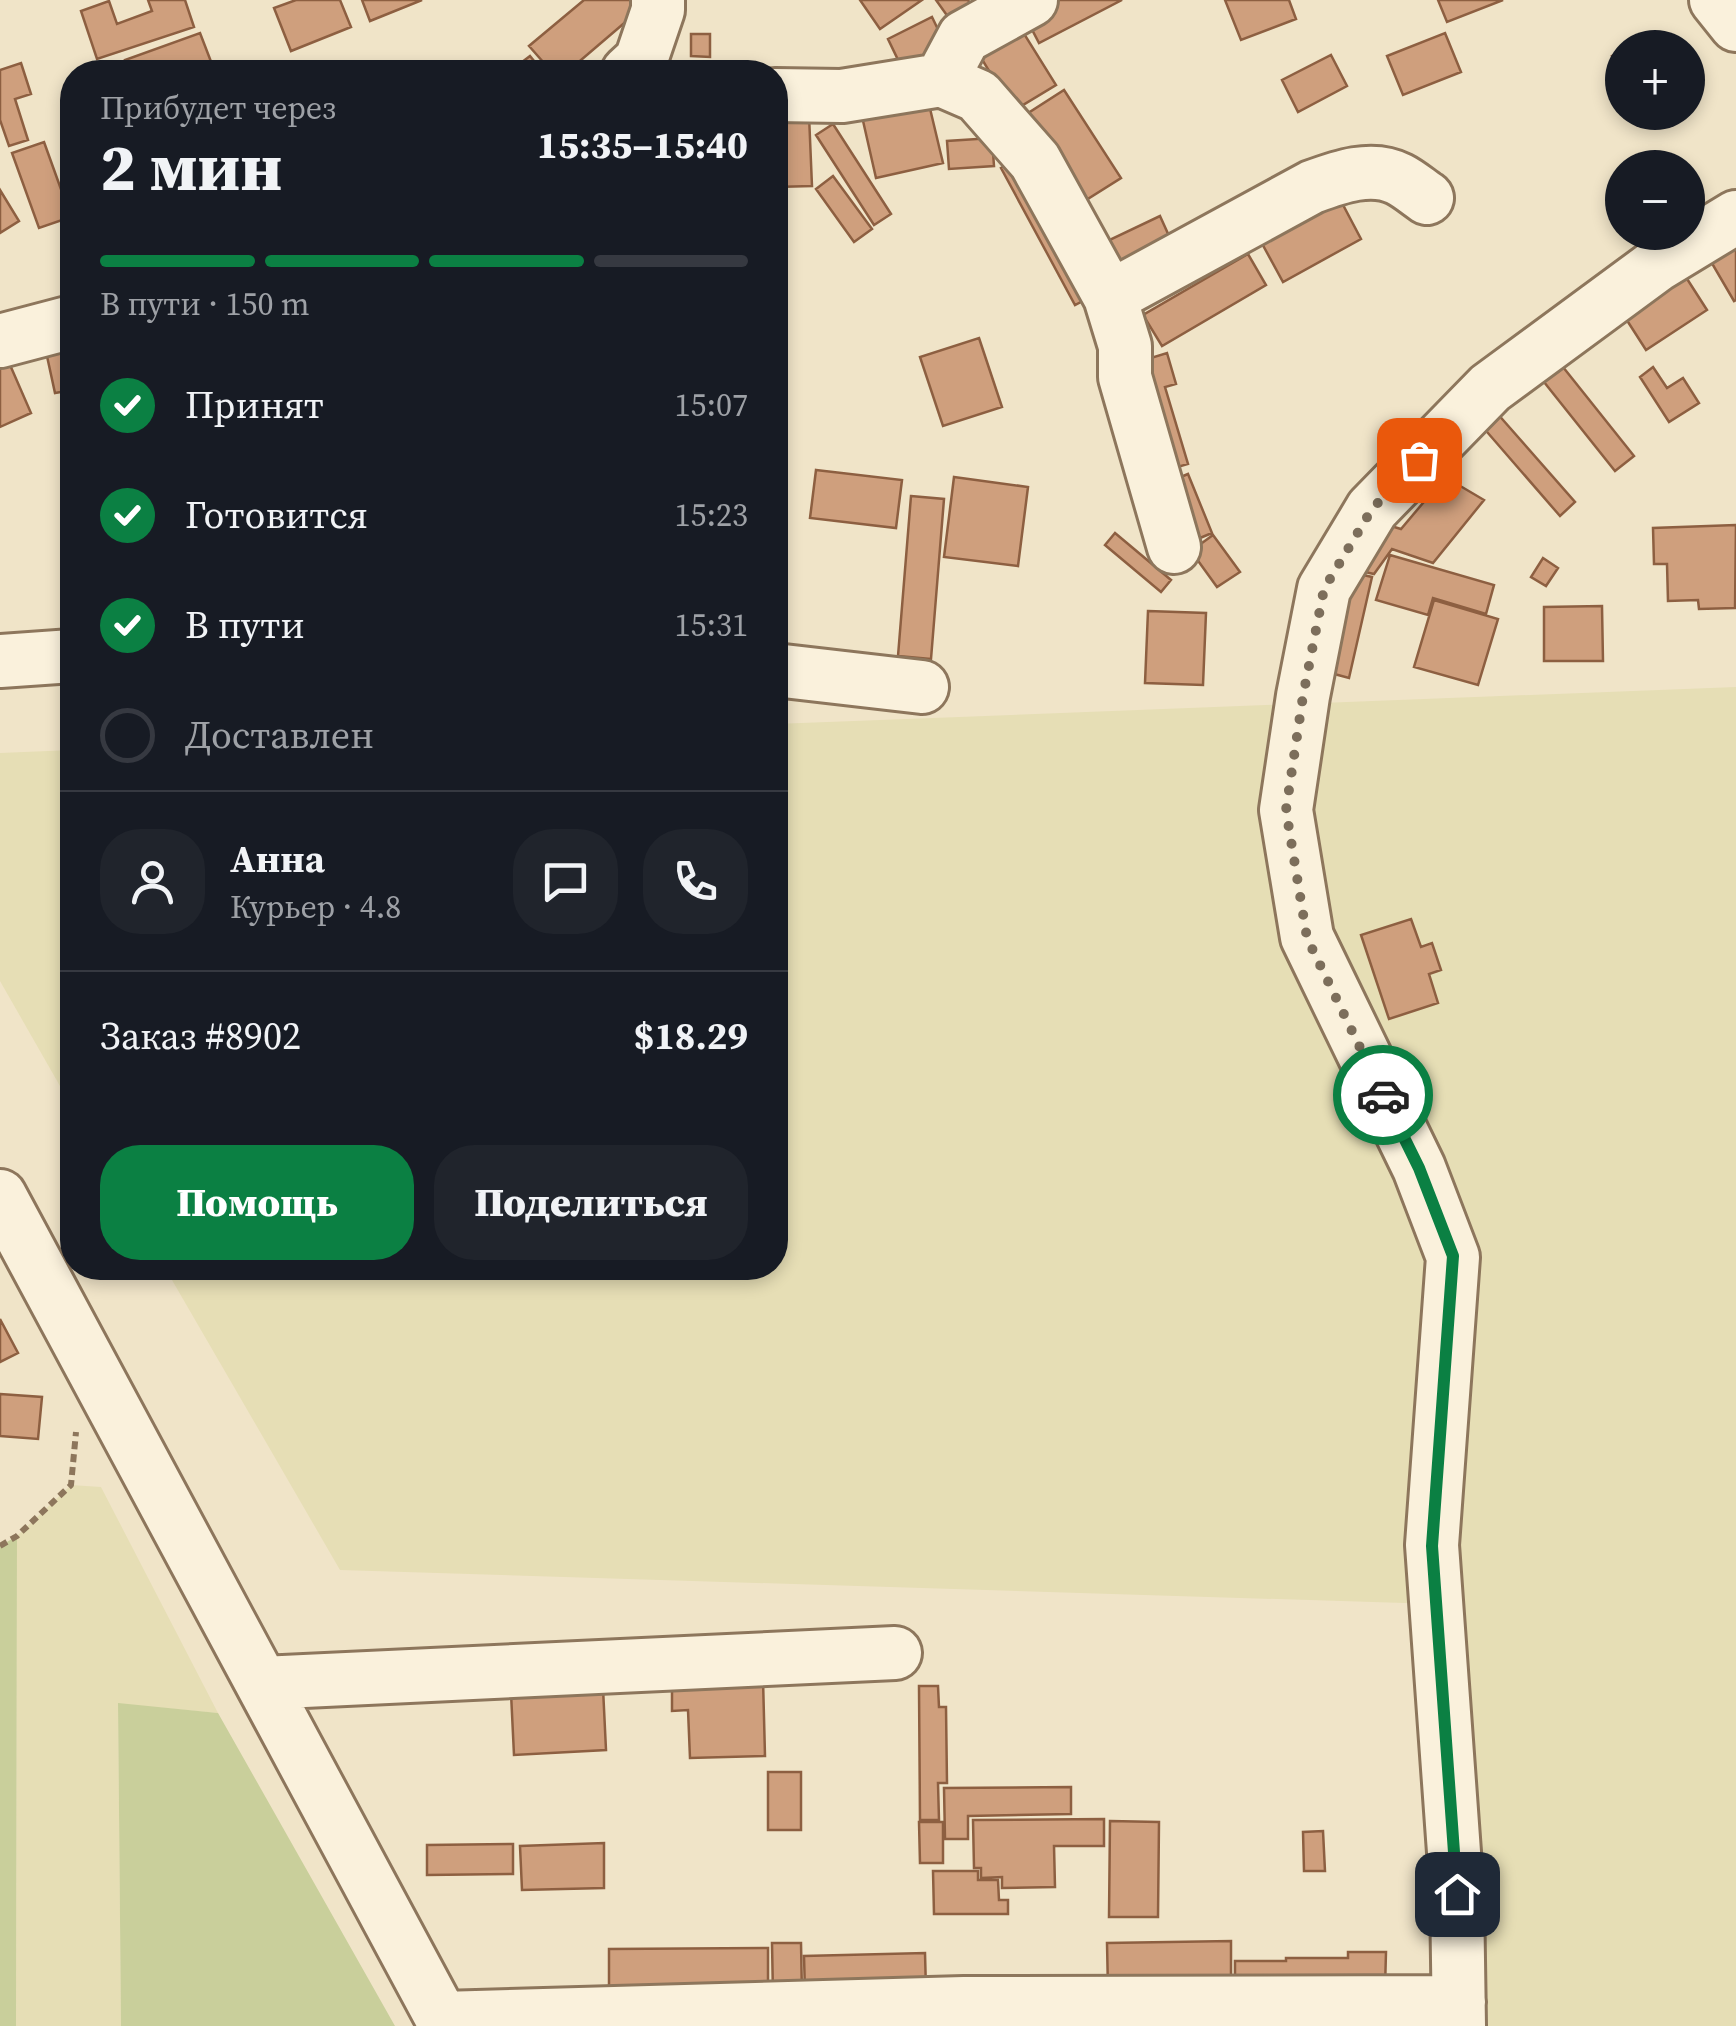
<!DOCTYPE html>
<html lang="ru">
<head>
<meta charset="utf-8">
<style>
	:root { --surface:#171b24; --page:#20242c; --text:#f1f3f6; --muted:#9ea1a6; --line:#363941; --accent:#0b8043 }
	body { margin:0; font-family:"Source Serif 4",serif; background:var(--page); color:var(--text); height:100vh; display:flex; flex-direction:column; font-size:38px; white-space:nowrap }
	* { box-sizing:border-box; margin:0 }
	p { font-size:32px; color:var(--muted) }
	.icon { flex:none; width:55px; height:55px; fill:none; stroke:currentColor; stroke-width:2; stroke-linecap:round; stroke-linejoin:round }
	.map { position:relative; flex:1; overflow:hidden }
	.details { position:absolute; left:60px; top:60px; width:728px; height:1220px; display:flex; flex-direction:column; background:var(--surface); border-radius:40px; box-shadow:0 5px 15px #0003 }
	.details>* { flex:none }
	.fabs { position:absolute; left:1605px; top:30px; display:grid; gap:20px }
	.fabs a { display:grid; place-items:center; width:100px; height:100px; border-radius:50%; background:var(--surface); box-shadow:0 5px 15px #0003; font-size:50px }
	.pin { position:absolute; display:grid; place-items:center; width:85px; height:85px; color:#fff; margin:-42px; border-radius:20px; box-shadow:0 5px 15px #0006 }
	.courier { position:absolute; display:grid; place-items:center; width:100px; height:100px; margin:-50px; border:8px solid #0b8043; border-radius:50%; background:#fff; color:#222; box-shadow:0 2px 12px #0007 }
	.head em { font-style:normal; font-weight:800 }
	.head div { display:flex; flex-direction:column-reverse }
	.head { display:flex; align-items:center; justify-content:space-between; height:170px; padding:0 40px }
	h1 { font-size:65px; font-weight:800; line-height:75px }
	.bar { display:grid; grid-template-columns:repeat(4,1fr); gap:15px 10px; align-content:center; height:120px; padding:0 40px }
	.bar i { height:12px; border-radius:8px; background:var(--line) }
	.bar .on { background:var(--accent) }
	.bar p { grid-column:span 4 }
	.line { display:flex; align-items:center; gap:25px; padding:0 40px; border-top:2px solid var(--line) }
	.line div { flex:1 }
	.round { display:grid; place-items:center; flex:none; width:105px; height:105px; border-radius:40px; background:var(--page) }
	ol { padding:0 40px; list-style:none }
	li { display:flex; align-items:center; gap:30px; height:110px }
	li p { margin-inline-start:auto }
	li .icon { padding:10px; border-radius:50%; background:var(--accent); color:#fff; stroke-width:4 }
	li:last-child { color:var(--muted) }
	li i { width:55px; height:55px; border:5px solid var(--line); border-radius:50% }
	.action { display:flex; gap:20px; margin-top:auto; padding:20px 40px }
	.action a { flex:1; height:115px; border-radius:40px; background:var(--accent); color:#fff; font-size:40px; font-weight:800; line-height:115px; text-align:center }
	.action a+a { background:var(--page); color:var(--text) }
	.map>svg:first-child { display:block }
</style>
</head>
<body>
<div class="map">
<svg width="1736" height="2026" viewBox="0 0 1736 2026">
	<rect width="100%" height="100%" fill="#f0e4c8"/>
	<path fill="#e6deb5" d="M1736,687V2026H1483L1436,1604L340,1570L165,1268H775V724Z
		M72,750V1107L0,981V753Z
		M71,1485L101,1487L218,1713L118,1704L121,2026H16L17,1536Z"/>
	<path fill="#c9cf9b" d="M17,1536L16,2026H0V1546Z
		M118,1703L218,1713L395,2026H121Z"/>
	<path fill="#cf9f7d" stroke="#8d5f41" stroke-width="2.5" d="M148,0H185L194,27L97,59L81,11L109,1L117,24L152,11Z
		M296,0H340L351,27L291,51L274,8Z
		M362,0H422L370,21Z
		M584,0H637L643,7L567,72H552L529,46Z
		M860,0H922L880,29Z
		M936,0H968L977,14L956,28Z
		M1052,0H1122L1039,43L1024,14Z
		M1225,0H1289L1296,19L1241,40Z
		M1438,0H1503L1447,22Z
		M932,17L945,44L901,66L888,39Z
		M1016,21L1056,85L1013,111L974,46Z
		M200,33L215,72H129L125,60Z
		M1445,33L1461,72L1403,95L1387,56Z
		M691,34H710V57L691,56Z
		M1664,36L1668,48H1634Z
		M1622,52V72L1619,74L1612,56Z
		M1331,55L1347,86L1298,112L1282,80Z
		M530,56L543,72H509Z
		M21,63L31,94L15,99L28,140L9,146L0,120V70Z
		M1064,90L1121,178L1075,207L1019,119Z
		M927,96L943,163L876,178L861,112Z
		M809,115L812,186L775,187V116Z
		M833,124L891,214L874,225L816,135Z
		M992,138L994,166L949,169L947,141Z
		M44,142L71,217L39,228L12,153Z
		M1022,157L1096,294L1075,305L1001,168Z
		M833,176L872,229L854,242L816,189Z
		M1332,184L1361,239L1283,282L1253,227Z
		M0,190L19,221L0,233Z
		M1160,216L1174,247L1117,273L1103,243Z
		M1736,244V300L1734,301L1710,260Z
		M1248,254L1266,285L1162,346L1143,315Z
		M1682,271L1707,310L1646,350L1621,311Z
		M979,338L1002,407L943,426L920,357Z
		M72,341V390L55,393L45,347Z
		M1167,353L1176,384L1165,387L1188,464L1164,471L1131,364Z
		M1555,357L1634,456L1615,471L1536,372Z
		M7,358L31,413L0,427V361Z
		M1653,367L1667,388L1683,378L1699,403L1669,422L1640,377Z
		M1496,412L1575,502L1560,516L1481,425Z
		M816,470L902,480L896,528L810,518Z
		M1188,474L1212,533L1188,543L1164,484Z
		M954,477L1028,487L1018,566L944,557Z
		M1445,477L1484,500L1433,563L1392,549L1374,574L1352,569L1381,523L1401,529Z
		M911,496L944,499L931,659L898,656Z
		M1736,525L1735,608L1699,609L1698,600L1668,601L1667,564H1654L1653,528Z
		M1115,533L1171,580L1161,592L1105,545Z
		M1213,535L1240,572L1217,587L1191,551Z
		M1390,555L1494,585L1486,614L1433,598L1428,615L1376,600Z
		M1543,558L1558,568L1546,586L1531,577Z
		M1350,572L1372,577L1349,678L1327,672Z
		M1434,600L1498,619L1478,685L1414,667Z
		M1602,606L1603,661H1544V607Z
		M1148,611L1206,613L1203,685L1145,683Z
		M1411,919L1421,947L1432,943L1441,970L1429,974L1438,1003L1389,1019L1361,935Z
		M0,1319L18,1353L0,1362Z
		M0,1394L42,1397L38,1439L0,1436Z
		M763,1679L765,1756L690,1758L688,1710L672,1711V1681Z
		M919,1686H938L939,1707H946L947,1783H938L939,1820H920Z
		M603,1688L606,1750L514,1755L511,1693Z
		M768,1772H801V1830H768Z
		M1071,1787V1814L968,1816V1839H945L944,1788Z
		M1104,1819V1846H1054L1055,1887L1002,1888V1877L981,1878V1868H974L973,1820Z
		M1110,1821L1159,1822L1158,1917H1109Z
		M919,1822H943V1863H920Z
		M1323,1831L1325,1871H1304L1303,1832Z
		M604,1843V1888L522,1890L520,1846Z
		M513,1844V1874L427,1875V1845Z
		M933,1871H978V1880H998L999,1900H1008V1914H934Z
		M1231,1941V1989L1108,1990L1107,1943Z
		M772,1943H801L802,1995H773Z
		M768,1948V1995L609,1996V1949Z
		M1348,1952H1386L1385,1988L1235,1987V1961H1286V1958H1348Z
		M925,1953L926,1990L805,1993L804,1956Z"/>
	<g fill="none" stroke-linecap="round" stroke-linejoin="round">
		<g stroke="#8d765c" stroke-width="58">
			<path id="minor" d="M1716,0L1736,25
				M628,72L641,60L658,10V0
				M941,80L964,37L1031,0
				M775,95L842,96L941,80L978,96L1035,161L1110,297L1125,346V377L1174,547
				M1110,297L1312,187C1339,177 1372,165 1399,179C1409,184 1418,192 1427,198
				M0,341L72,322
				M0,661L72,656
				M775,670L922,687
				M0,1196L446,2026
				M262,1683L895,1653
				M442,2018L964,2003L1459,2002
				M1459,2026L1457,1894L1432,1545L1453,1257L1419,1168L1307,937L1286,810L1303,696L1324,589L1372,509L1490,388L1657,265L1736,217"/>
		</g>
		<path stroke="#8d765c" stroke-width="6" stroke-dasharray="8 5" stroke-linecap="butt" d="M0,1546L17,1536L71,1485L76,1432"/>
		<use href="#minor" stroke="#faf1dc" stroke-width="52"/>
	</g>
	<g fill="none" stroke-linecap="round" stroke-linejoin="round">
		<path stroke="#7c6e5b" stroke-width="10" stroke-dasharray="0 18" d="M1383,1095L1307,938L1286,810L1303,696L1324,589L1372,509L1419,460"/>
		<path stroke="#0b8043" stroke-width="12" d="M1383,1095L1419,1168L1453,1256L1432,1546L1457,1894"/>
	</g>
</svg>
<div class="fabs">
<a>+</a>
<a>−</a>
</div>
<div class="pin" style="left:1419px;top:460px;background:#ea580c"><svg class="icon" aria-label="bag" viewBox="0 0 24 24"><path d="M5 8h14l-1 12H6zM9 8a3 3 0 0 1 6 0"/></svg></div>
<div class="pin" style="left:1457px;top:1894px;background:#1f2937"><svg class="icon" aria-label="home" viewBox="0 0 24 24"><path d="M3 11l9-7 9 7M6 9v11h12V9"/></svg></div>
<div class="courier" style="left:1383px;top:1095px"><svg class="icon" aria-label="car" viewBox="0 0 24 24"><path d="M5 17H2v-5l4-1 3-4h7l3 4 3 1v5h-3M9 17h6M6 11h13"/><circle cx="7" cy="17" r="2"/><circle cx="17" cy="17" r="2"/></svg></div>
<section class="details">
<div class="head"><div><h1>2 мин</h1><p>Прибудет через</p></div><em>15:35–15:40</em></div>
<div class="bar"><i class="on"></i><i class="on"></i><i class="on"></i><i></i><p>В пути · 150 m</p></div>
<ol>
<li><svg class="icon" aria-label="check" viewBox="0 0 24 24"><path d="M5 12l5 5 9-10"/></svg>Принят<p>15:07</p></li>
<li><svg class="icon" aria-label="check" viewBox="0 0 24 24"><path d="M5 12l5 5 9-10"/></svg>Готовится<p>15:23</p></li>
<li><svg class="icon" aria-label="check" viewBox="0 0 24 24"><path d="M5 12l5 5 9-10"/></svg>В пути<p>15:31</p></li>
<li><i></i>Доставлен</li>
</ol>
<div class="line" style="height:180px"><a class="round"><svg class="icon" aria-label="person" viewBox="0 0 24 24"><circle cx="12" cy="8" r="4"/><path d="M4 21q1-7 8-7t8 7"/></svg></a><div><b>Анна</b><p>Курьер · 4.8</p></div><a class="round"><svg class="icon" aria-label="chat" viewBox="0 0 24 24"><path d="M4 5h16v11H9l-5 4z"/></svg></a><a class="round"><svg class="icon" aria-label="phone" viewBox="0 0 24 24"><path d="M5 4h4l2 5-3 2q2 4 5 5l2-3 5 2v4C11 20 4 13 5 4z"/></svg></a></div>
<div class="line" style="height:130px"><div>Заказ #8902</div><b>$18.29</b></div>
<div class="action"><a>Помощь</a><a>Поделиться</a></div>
</section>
</div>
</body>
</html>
